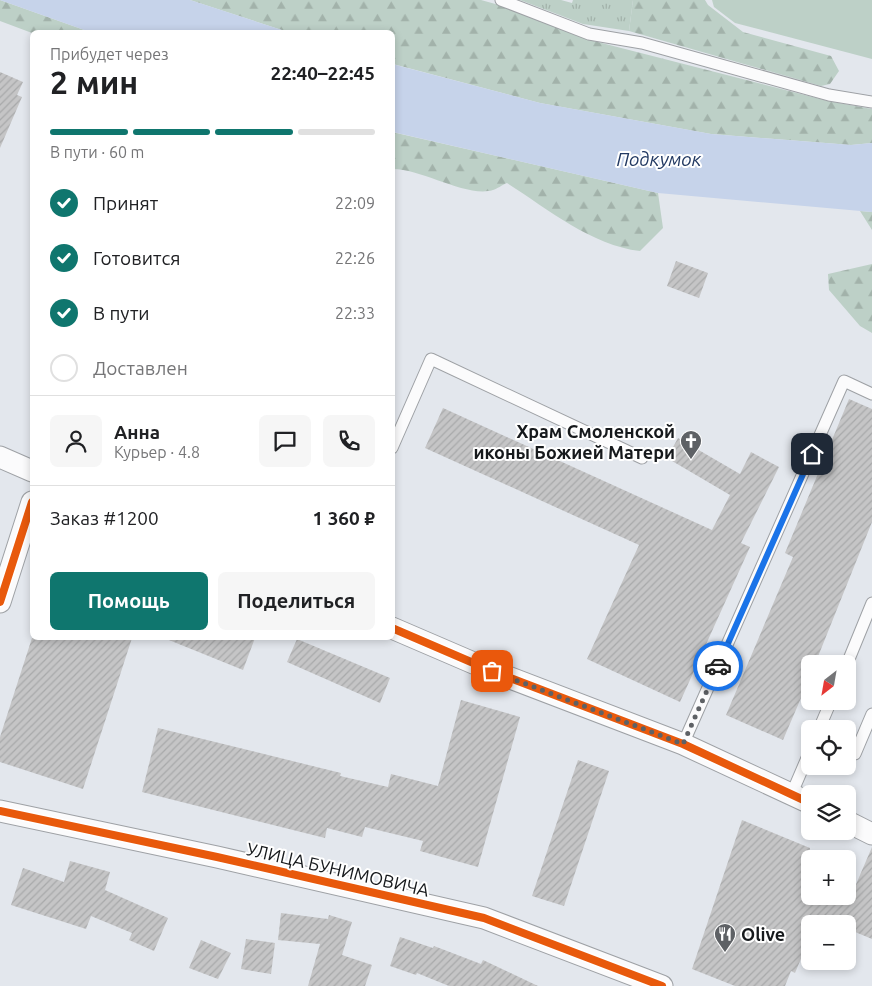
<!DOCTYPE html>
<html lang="ru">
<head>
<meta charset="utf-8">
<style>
	:root { --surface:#fff; --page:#f6f6f6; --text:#202124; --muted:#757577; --line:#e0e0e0; --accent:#0f766e }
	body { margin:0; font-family:Ubuntu,sans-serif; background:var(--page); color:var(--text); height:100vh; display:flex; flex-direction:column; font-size:19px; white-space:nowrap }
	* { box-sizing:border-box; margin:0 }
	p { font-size:16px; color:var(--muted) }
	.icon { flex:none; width:28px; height:28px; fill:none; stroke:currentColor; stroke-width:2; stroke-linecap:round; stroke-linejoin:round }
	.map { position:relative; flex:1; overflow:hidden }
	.sheet { position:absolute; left:30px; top:30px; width:365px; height:610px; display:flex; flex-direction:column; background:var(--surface); border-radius:8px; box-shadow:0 2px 8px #0003 }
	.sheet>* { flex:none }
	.needle { width:32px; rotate:211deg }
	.controls { position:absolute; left:801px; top:655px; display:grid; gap:10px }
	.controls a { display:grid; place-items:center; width:55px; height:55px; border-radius:8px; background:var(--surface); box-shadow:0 2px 8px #0003; font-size:25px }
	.pin { position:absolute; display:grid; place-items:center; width:42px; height:42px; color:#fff; margin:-21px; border-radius:10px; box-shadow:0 2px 8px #0006 }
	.courier { position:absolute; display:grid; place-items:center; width:50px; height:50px; margin:-25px; border:4px solid #1a73e8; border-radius:50%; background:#fff; color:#222; box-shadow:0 1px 6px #0007 }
	.headline em { font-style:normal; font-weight:700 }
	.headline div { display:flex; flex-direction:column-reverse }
	.headline { display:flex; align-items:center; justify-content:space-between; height:85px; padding:0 20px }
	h1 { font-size:32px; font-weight:700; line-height:38px }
	.bar { display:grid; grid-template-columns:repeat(4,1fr); gap:8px 5px; align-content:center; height:60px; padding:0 20px }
	.bar i { height:6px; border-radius:4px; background:var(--line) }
	.bar .selected { background:var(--accent) }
	.bar p { grid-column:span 4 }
	.line { display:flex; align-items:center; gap:12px; padding:0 20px; border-top:1px solid var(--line) }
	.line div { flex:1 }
	.round { display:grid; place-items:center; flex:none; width:52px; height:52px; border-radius:8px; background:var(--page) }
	ol { padding:0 20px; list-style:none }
	li { display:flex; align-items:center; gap:15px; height:55px }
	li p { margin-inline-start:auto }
	li .icon { padding:5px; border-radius:50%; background:var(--accent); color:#fff; stroke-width:4 }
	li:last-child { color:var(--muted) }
	li i { width:28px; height:28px; border:2px solid var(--line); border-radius:50% }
	.button { display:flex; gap:10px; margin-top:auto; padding:10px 20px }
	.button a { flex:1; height:58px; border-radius:8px; background:var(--accent); color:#fff; font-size:20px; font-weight:700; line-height:58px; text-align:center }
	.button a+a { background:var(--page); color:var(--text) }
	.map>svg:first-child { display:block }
</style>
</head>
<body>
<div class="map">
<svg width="872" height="986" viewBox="0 0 872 986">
	<defs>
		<pattern id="grass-tufts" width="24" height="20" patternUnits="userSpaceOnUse" patternTransform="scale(1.25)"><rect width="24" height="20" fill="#bdd0c7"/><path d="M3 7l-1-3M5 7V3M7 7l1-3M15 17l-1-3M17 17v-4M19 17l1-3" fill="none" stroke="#a2b2aa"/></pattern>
		<pattern id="forest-firs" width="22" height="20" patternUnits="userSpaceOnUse" patternTransform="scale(1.25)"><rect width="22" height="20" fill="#bdd0c7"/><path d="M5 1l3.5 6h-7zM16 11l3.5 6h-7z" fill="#a2b2aa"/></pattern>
		<pattern id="building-hatch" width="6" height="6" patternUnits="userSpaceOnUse" patternTransform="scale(1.25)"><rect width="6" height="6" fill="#c5c5c6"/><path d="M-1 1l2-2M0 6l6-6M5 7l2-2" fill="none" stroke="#a8a9aa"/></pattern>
	</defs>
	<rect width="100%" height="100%" fill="#e3e7ed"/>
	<path fill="url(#grass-tufts)" d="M520,0H561L572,3L573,0H633L629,31L583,24Z"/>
	<path fill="url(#forest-firs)" d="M0,0L90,32L32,33L0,21Z
		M190,0H481L499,5L586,39L828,101L872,109V143L851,145L711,134L540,103L393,64L392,32H288Z
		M633,0H705L708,5L743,32L831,56L839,71L830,84L821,86L629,31Z
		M392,132L658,193L663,228L640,251C591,245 548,209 507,183C502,185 497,189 493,190C467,198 422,169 393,169Z
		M860,211L872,212V230Z
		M872,264V333L860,326L829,290L828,274Z"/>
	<path fill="#bdd0c7" d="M712,0H872V59L735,23L714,7Z"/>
	<path fill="#c6d3ea" d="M0,0H190L288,32H90Z
		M392,64L540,103L711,134L851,145L872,143V212L658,193L393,132Z"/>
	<path fill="url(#building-hatch)" d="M0,72L23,82L17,95L22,97L0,148Z
		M676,261L708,273L699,298L667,286Z
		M849,399L872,409V522L815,664H810V677L783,740L726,715L793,557L785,553Z
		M443,408L712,530L730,495L667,458L678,438L740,474L751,452L779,467L741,543L750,547L680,702L587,659L639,545L425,448Z
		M32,638H132L83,789L0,762V737Z
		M164,638H255L243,670Z
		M297,639L390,678L380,703L287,662Z
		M461,700L520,717L478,867L420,851L423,841L365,827L362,837L327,828L325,838L142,792L158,728L341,773L340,776L388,787L391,774L438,786Z
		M578,760L609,771L564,906L532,896Z
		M742,820L810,848V896H851L872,847V939L848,929V924H810V937L795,973L791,971L785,986H735L692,969Z
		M70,861L110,872L105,890L168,918L154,951L129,940L132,933L91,916L86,929L11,905L23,868L64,882Z
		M281,913L328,919L329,915L352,922L342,955L372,965L365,986H308L320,944L278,940Z
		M400,937L433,948L434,946L481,964L483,960L538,986H449L417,973L416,975L390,966Z
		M246,939L275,943L271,974L241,969Z
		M201,940L231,953L218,979L189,968Z"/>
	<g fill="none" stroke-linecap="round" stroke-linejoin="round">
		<g stroke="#9ea1a5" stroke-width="13">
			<path id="lane" d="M501,0L589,34L642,43L829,95L872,102
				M392,448L431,359L642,458
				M847,664L872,603
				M819,729L831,701
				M683,744L844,381L872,394
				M848,751L855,754L872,714
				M792,793L810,751"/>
		</g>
		<g stroke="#9ea1a5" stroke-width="23">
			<path id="street" d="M0,457L32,471
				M0,602L32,502
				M392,628L492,671L683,744L810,803
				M0,811L217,857L484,918L662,986
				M848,822L872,834"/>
		</g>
		<use href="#lane" stroke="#fbfbfc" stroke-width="11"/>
		<use href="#street" stroke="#fbfbfc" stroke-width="21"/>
		<g stroke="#fff" stroke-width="11">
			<path id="cycleway" d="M0,602L32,502
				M392,628L492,671L683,744L810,803
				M0,811L217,857L484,918L662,986"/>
		</g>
		<use href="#cycleway" stroke="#e8590c" stroke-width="8"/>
	</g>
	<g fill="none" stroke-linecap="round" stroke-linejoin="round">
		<path stroke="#5e6165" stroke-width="5" stroke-dasharray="0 9" d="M492,671L683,744L718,666"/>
		<path stroke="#1a73e8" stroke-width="6" d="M718,666L812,454"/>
	</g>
	<defs>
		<g id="church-pin" transform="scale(1.125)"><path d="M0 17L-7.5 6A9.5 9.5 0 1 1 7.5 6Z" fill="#5e6165" stroke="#fff"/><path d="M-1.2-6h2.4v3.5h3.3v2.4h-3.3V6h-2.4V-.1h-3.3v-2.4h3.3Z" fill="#fff"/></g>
		<g id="restaurant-pin" transform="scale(1.125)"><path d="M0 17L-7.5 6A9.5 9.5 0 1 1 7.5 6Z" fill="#5e6165" stroke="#fff"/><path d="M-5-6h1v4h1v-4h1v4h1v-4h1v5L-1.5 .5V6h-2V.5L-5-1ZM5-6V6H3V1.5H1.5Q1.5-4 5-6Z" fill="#fff"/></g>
	</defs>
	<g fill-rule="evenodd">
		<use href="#church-pin" x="691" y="441"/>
		<use href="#restaurant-pin" x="725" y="934"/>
	</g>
	<g text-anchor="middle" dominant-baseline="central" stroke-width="4" stroke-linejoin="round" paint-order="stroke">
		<g font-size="18" font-weight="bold" fill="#16191c" stroke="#fff" text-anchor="end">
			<text x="675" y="431">Храм Смоленской<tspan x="675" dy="21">иконы Божией Матери</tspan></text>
			<text x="741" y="934" text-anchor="start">Olive</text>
		</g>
		<g font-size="18" fill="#16191c" stroke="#fff">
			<text transform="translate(338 869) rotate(13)">УЛИЦА БУНИМОВИЧА</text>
		</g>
		<g font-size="19" font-style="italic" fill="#223962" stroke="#fff">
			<text x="659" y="159">Подкумок</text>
		</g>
	</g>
</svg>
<div class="controls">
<a><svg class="needle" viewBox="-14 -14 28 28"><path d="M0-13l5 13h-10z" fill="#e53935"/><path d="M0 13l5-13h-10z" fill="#757577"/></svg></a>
<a><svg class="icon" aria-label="locate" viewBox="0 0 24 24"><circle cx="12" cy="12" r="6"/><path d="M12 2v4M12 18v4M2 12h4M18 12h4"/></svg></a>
<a><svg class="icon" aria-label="layers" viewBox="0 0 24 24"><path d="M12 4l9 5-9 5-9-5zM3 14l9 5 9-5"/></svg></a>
<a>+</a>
<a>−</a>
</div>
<div class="pin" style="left:492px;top:671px;background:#ea580c"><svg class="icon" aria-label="bag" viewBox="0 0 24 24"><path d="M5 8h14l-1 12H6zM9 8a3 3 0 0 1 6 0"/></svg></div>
<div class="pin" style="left:812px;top:454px;background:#1f2937"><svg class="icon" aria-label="home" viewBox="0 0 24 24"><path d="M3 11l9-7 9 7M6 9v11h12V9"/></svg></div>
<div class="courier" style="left:718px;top:666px"><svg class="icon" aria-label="car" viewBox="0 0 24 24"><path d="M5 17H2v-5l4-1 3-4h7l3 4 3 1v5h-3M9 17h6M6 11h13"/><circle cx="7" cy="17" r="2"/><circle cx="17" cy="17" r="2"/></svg></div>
<section class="sheet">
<div class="headline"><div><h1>2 мин</h1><p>Прибудет через</p></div><em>22:40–22:45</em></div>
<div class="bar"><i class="selected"></i><i class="selected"></i><i class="selected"></i><i></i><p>В пути · 60 m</p></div>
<ol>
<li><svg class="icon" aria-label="check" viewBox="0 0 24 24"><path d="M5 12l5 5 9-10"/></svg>Принят<p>22:09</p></li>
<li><svg class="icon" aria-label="check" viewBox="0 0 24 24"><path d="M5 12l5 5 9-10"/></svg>Готовится<p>22:26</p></li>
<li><svg class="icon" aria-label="check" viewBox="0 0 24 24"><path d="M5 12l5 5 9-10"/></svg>В пути<p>22:33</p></li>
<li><i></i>Доставлен</li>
</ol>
<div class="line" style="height:90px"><a class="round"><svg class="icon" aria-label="person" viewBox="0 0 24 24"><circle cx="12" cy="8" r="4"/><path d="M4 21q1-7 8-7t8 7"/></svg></a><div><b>Анна</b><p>Курьер · 4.8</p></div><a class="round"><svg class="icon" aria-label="chat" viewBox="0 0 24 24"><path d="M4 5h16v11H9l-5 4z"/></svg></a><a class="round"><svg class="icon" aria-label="phone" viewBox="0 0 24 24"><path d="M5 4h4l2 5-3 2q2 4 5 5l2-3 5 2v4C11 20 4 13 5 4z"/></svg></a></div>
<div class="line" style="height:65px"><div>Заказ #1200</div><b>1 360 ₽</b></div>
<div class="button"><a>Помощь</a><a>Поделиться</a></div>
</section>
</div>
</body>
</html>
